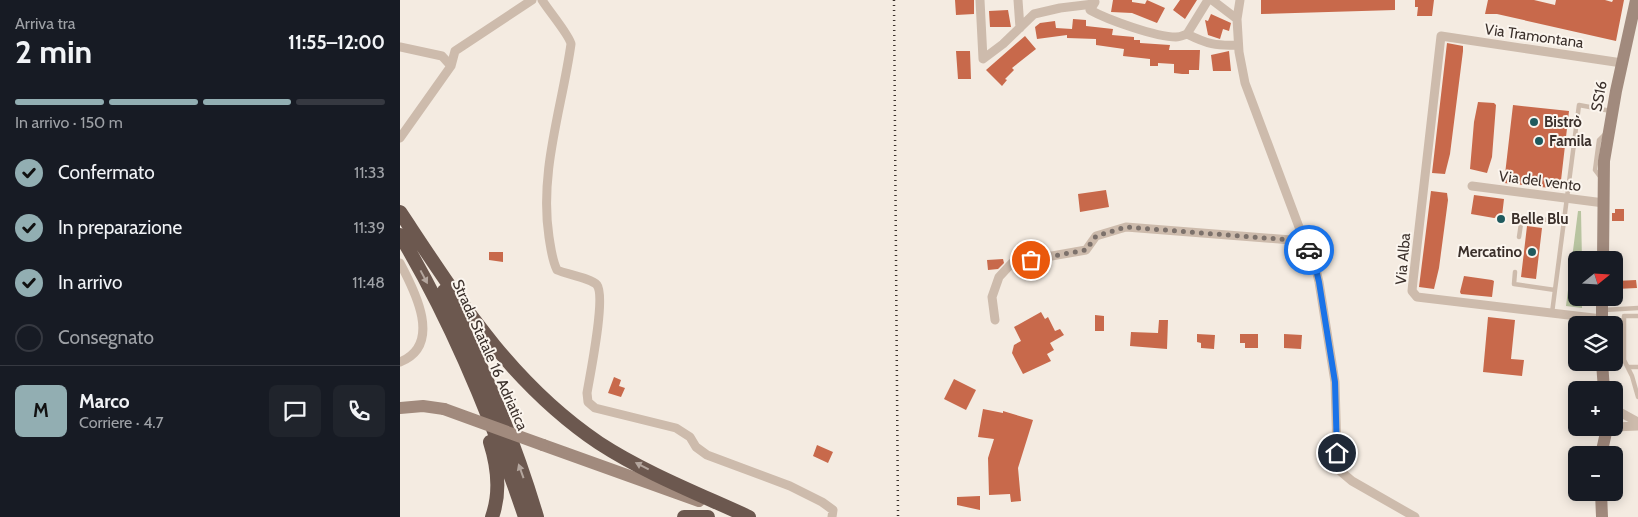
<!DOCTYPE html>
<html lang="it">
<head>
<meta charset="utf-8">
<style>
	:root { --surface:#171b24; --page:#20242c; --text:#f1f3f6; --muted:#9ea1a6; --line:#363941; --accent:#92aeb2 }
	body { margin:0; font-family:Cabin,sans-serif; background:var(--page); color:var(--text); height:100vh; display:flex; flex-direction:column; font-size:19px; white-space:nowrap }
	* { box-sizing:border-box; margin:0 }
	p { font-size:16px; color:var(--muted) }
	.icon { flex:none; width:28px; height:28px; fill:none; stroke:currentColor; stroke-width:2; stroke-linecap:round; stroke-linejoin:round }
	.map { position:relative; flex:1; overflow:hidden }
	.side { display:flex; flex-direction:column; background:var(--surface); width:400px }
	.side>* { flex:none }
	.needle { width:32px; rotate:72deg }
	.tools { position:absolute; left:1168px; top:251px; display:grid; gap:10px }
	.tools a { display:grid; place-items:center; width:55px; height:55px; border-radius:8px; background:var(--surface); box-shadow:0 2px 12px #0003; font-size:25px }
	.pin { position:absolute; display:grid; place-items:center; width:42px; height:42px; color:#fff; margin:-21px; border:2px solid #fff; border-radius:50%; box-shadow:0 1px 5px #0007 }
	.courier { position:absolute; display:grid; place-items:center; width:50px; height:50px; margin:-25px; border:4px solid #1a73e8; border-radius:50%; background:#fff; color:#222; box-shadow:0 1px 6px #0007 }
	.headline em { font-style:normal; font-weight:800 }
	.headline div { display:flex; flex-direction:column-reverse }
	.headline { display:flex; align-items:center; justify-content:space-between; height:85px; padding:0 15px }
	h1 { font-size:32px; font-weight:800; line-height:38px }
	.bar { display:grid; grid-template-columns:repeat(4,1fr); gap:8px 5px; align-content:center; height:60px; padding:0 15px }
	.bar i { height:6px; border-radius:4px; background:var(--line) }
	.bar .on { background:var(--accent) }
	.bar p { grid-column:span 4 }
	.line { display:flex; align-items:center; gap:12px; padding:0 15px; border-top:1px solid var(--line) }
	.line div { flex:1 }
	.round { display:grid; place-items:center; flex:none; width:52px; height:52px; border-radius:8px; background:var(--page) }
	ol { padding:0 15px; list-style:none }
	li { display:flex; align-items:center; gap:15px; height:55px }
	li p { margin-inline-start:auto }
	li .icon { padding:5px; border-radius:50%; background:var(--accent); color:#111; stroke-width:4 }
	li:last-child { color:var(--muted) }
	li i { width:28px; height:28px; border:2px solid var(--line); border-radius:50% }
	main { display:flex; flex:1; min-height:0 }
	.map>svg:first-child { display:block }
</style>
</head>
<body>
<main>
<section class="side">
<div class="headline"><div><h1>2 min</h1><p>Arriva tra</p></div><em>11:55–12:00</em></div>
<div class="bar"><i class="on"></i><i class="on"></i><i class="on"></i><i></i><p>In arrivo · 150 m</p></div>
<ol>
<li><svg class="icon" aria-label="check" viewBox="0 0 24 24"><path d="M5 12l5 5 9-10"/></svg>Confermato<p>11:33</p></li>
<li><svg class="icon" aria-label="check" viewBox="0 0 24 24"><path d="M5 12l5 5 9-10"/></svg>In preparazione<p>11:39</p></li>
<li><svg class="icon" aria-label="check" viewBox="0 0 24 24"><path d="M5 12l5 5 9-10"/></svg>In arrivo<p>11:48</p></li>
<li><i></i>Consegnato</li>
</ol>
<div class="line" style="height:90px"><b class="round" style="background:var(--accent);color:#111">M</b><div><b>Marco</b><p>Corriere · 4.7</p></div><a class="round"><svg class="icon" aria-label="chat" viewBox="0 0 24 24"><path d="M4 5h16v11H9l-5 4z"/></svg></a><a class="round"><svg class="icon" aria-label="phone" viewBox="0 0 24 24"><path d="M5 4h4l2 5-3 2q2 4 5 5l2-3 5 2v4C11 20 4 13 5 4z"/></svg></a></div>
</section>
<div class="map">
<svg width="1238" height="517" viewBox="0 0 1238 517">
	<rect width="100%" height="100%" fill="#f4ebe1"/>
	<path fill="#b8c4a0" d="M1178,211H1181L1182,260H1176V298H1182V308L1166,306Z"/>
	<path fill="#c8694b" d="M555,0H574V14L556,15Z
		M713,0H732V2L745,4L747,0L765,8L757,23L732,13L711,12Z
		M780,0H797L785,19L773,10Z
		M861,0H995V10L861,14Z
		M1015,0H1034L1032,16H1017L1018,7H1015Z
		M1088,0H1134L1155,5L1156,0H1205L1212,2L1213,0H1224L1216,41L1097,14H1085Z
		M608,10L611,27H590L589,11Z
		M811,14L831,23L829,31L823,29L820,39L808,35L805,20L808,21Z
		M673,19L686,20V26L713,29L712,35L734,37V40H740V43L770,45L769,50H800L799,70H789V74H782L774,73V64L758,63V66H750V59L723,56L724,49L696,45V39L667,38V35L637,39L635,27L640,23L655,21L656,28L672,29Z
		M625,36L636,49L612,68L614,70L605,79L607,80L602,86L586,70Z
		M1047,43L1063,46V51L1050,154L1045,174L1032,173Z
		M556,51H570L571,79H558Z
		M829,51L831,71H813L811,55Z
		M1078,102L1094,103L1096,105L1092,157L1087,173L1070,169L1074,122Z
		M1113,105L1169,111L1160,189L1104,183Z
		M706,190L709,207L680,212L678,194Z
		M1031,191L1047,193L1048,200L1039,268L1034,289L1019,287Z
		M1074,195L1104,199L1102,216L1094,218L1071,214Z
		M1215,209H1224V221H1212V213H1215Z
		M1127,226L1142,228L1136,279L1121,277Z
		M89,252H103V262L89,260Z
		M603,259L604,263L598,269L588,270L587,260Z
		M1064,276L1092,280L1094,281L1092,297L1061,294L1060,292Z
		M1236,280L1237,288L1216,289V281Z
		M641,312L645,319L648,317L655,331L660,329L664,335L650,343L654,350L647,354L651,361L623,374L612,353L614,345L621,341L614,327Z
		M695,315L704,316V331H695Z
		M1088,317L1115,320L1111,359L1124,360L1122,376L1083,372Z
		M759,320H768L767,349L730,346L731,332L758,333Z
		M797,334L815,335L814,349L801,348V343L797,342Z
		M840,334H858V348H845V343H840Z
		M884,334L902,335L901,349L884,348Z
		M214,377L221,380L219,386L225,388L221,397L208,393Z
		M554,379L576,390L566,410L544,399Z
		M583,409L603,413V411L633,420L618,468L621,501L611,502L610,494L589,495L588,458L594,439L578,437Z
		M417,445L433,452L428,463L413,456Z
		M580,496V510L557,505V497Z"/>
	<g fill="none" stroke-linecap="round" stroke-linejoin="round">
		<path stroke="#cdbbac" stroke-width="4.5" d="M1201,178L1195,170L1199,140L1205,134
			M1119,237L1122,217L1164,222
			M1115,272L1114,284L1155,290
			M1204,310L1238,308
			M1152,313L1179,105L1211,111
			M1238,316H1224V360L1232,376L1238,397
			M1229,367H1238"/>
		<path stroke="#cdbbac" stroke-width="9" d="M142,0C148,10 170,36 171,44C162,108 139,172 149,237C151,249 152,260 157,270C166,274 191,278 197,285C206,297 190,375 187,393L188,402L195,408L276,428L290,437L296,447L307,455L390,486L422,502L433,510L432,517
			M580,0L583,59L603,44L634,14L660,8L693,4
			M618,0L620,28
			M812,0L837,19
			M840,0L837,19L839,52L845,83L902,235L914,261L919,282L935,382L937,453L939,470L952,481L1015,517
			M695,2L690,10C708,20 756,37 776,37C780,37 784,35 787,34L808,0
			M787,34C807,44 816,46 838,45
			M0,47L42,56L51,66
			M0,138L51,66L55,51L132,0
			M1072,186L1204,203
			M0,263C15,291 43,345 0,362
			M1202,319L1017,297L1012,291L1013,281L1041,36L1222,63
			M595,320L592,297L599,277L612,263L686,250L696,236L726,227L891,240L902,235
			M1214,409L1238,422
			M1214,427L1238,426"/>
		<path stroke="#a18a7d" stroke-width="12" d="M1203,260L1204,161L1216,91L1236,0
			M1202,325V298
			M1202,362L1204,390
			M0,408L23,406L44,409
			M1214,414V419
			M143,445L299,501
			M1201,455L1207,428
			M1201,492L1202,517"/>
		<path stroke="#6c584f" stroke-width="14" d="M0,212C58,299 110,383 199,443C245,473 299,494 349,517
			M0,235C53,323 92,419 125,517
			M44,291C82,363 114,440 137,517
			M90,442C98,467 101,492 92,517
			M284,517H308"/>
		<path stroke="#3b302b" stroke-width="2.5" stroke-dasharray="1 4" stroke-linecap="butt" d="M494,0L498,517"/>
		<path stroke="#a18a7d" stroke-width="12" d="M44,409L143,445"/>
	</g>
	<defs><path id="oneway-solid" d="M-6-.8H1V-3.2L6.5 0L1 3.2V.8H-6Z" transform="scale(1.25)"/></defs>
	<g fill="#b4a69e">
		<use href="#oneway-solid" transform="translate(24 277) rotate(62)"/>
		<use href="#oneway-solid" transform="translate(242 466) rotate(-153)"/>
		<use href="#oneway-solid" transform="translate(121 471) rotate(-110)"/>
	</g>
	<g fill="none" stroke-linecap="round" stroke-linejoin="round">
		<path stroke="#7c716b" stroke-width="5" stroke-dasharray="0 9" d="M631,260L686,250L696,236L726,227L891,240L902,235L909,250"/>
		<path stroke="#1a73e8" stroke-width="6" d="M909,250L914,261L919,282L935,382L937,453"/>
	</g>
	<g fill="#1f5a5e" stroke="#fbf5ee" stroke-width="2">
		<circle cx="1134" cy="122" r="5"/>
		<circle cx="1139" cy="141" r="5"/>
		<circle cx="1101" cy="219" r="5"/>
		<circle cx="1132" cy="252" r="5"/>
	</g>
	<g text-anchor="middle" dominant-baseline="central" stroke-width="4" stroke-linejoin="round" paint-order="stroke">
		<g font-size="15" fill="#3b302b" stroke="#fbf5ee">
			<text transform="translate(1134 36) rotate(8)">Via Tramontana</text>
			<text transform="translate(1199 96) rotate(-79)">SS16</text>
			<text transform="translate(1140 181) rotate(7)">Via del vento</text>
			<text transform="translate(1003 259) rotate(-85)">Via Alba</text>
			<text transform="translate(90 355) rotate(66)">Strada Statale 16 Adriatica</text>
		</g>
		<g font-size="15" font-weight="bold" fill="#3b302b" stroke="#fbf5ee" text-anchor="start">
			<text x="1144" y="122">Bistrò</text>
			<text x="1149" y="141">Famila</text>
			<text x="1111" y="219">Belle Blu</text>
			<text x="1122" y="252" text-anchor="end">Mercatino</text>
		</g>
	</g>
</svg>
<div class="tools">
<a><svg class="needle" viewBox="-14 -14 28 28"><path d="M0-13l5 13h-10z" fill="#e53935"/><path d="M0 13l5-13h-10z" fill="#9ea1a6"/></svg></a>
<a><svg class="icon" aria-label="layers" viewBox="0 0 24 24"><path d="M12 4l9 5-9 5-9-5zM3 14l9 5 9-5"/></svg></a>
<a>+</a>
<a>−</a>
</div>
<div class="pin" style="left:631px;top:260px;background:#ea580c"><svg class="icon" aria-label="bag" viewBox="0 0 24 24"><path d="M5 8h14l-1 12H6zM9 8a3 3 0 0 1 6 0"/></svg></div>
<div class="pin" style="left:937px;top:453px;background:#1f2937"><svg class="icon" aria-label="home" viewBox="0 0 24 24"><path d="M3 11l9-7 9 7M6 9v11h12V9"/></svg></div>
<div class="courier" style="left:909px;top:250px"><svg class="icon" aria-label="car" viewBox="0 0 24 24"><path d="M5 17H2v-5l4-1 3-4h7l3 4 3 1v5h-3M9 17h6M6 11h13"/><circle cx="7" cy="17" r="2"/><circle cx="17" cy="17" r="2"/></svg></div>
</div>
</main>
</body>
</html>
